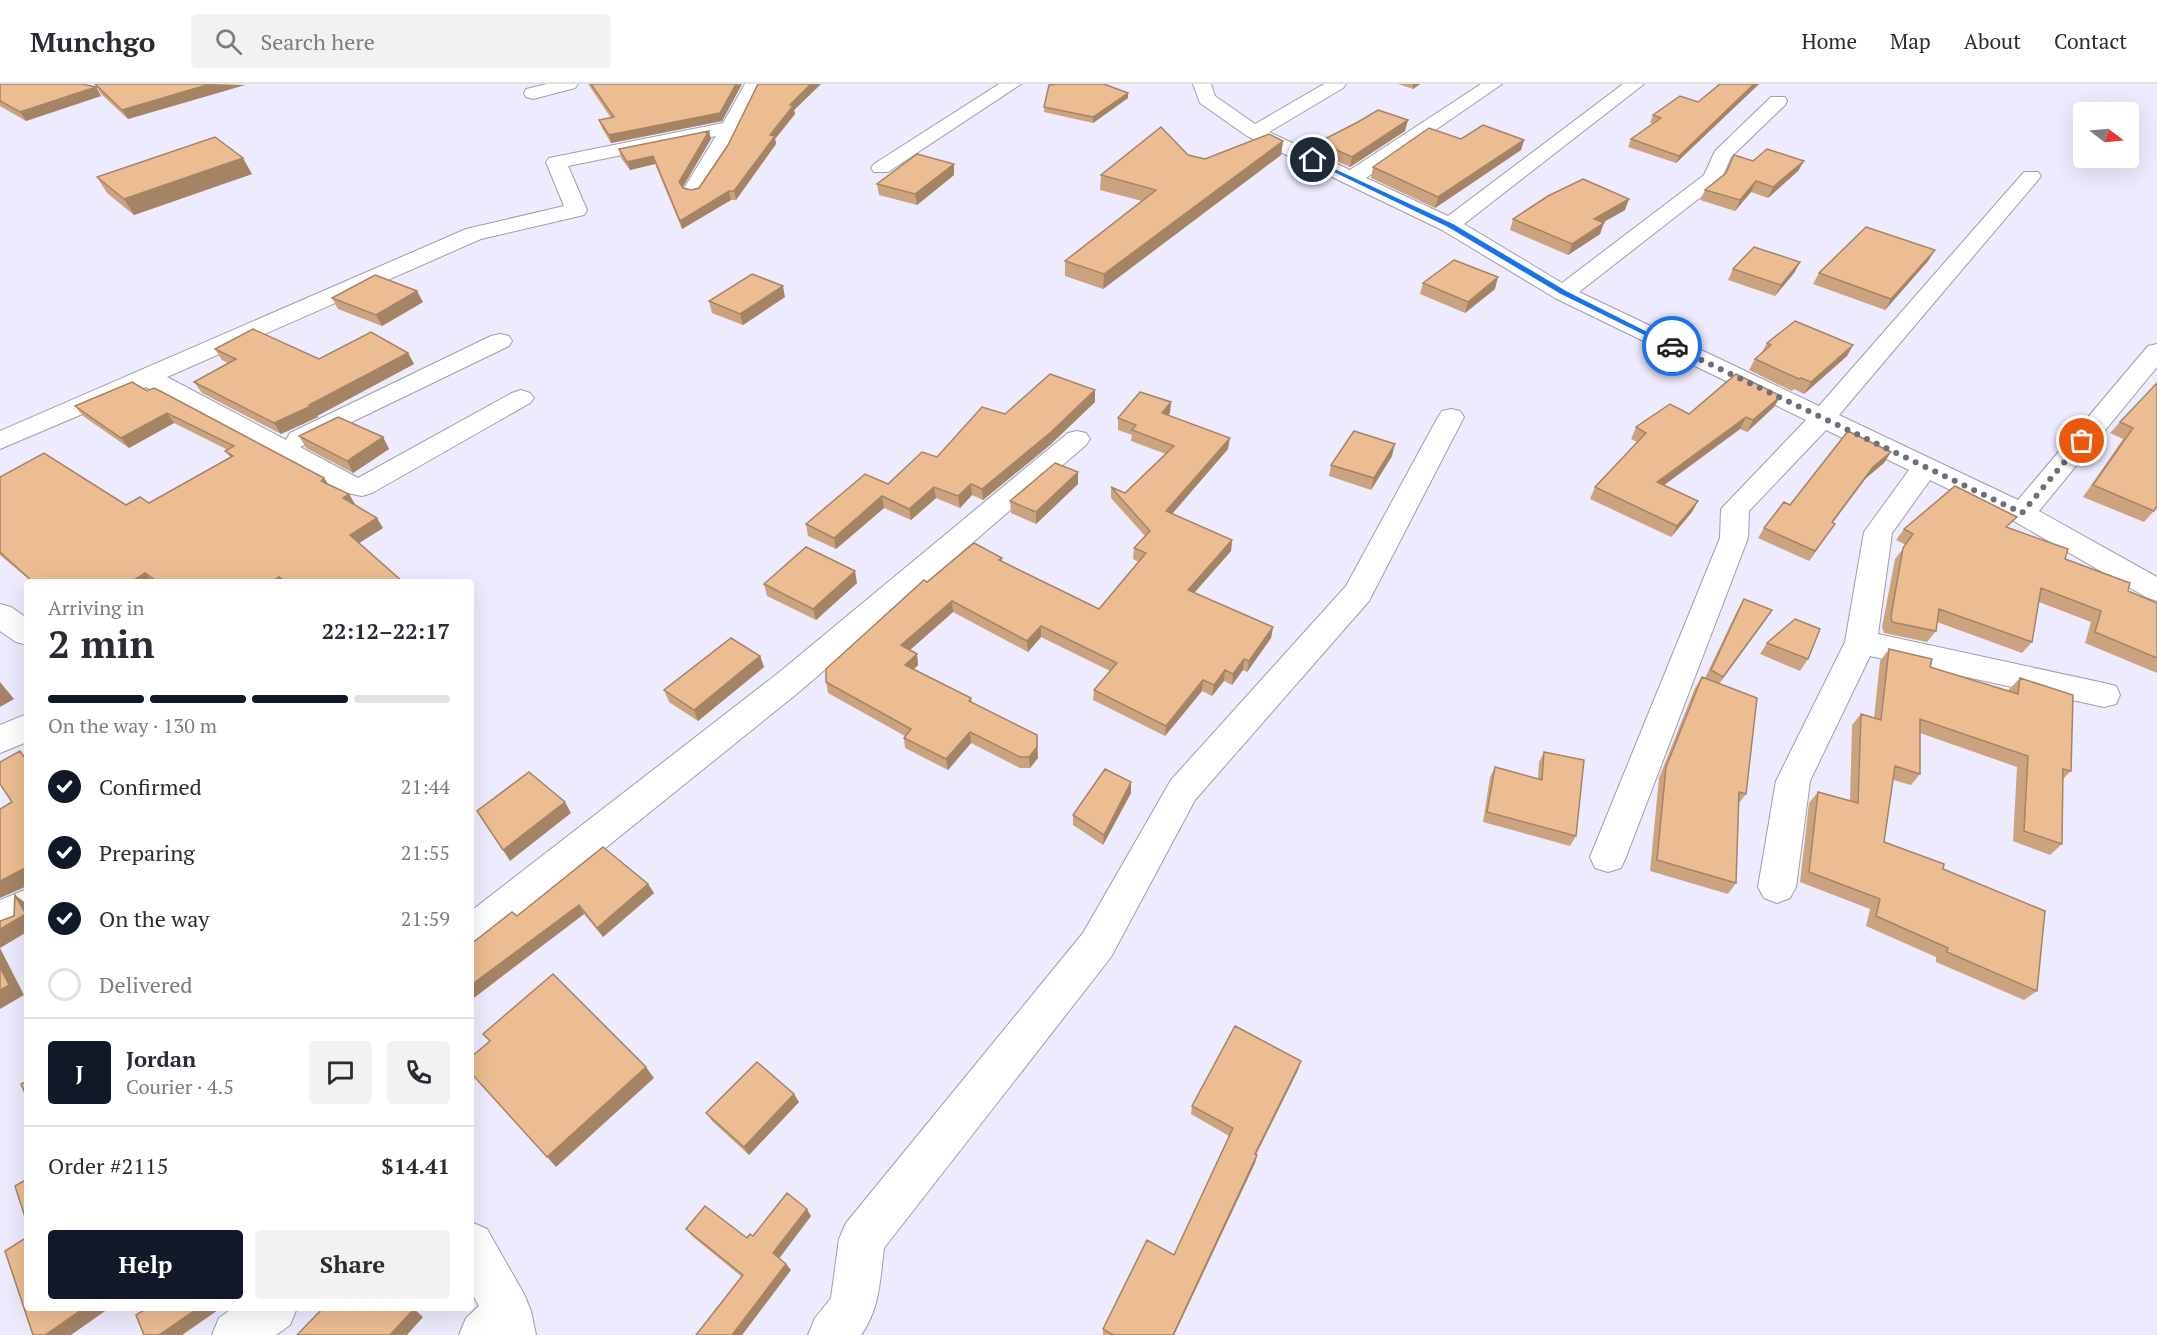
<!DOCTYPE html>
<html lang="en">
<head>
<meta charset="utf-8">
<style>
	:root { --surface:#fff; --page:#f2f2f3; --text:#2b2b33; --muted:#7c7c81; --line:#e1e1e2; --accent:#111827 }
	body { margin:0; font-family:"PT Serif",serif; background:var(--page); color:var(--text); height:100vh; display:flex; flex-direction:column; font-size:22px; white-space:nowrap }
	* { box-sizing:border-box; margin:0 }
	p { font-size:20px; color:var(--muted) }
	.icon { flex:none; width:33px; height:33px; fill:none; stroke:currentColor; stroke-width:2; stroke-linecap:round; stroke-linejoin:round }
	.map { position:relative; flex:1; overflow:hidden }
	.details { position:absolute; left:24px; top:495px; width:450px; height:732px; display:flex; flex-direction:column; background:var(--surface); border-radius:6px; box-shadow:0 6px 24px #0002 }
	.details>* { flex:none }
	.needle { width:39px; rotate:106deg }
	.fabs { position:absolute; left:2073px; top:18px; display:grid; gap:12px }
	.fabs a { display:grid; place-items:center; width:66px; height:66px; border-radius:6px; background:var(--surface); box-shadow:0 6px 24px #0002; font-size:30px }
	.pin { position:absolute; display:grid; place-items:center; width:51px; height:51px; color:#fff; margin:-26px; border:3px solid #fff; border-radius:50%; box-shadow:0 2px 6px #0007 }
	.courier { position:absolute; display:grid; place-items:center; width:60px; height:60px; margin:-30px; border:4px solid #1a73e8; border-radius:50%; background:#fff; color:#222; box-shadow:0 2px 8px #0007 }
	.summary em { font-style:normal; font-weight:600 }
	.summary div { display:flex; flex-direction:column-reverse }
	.summary { display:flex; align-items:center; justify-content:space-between; height:102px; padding:0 24px }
	h1 { font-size:39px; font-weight:600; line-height:45px }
	.bar { display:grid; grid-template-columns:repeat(4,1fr); gap:9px 6px; align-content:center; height:72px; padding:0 24px }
	.bar i { height:8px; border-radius:4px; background:var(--line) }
	.bar .active { background:var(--accent) }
	.bar p { grid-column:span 4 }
	.line { display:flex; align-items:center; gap:15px; padding:0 24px; border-top:2px solid var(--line) }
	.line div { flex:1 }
	.round { display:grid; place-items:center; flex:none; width:63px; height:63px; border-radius:6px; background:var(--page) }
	ol { padding:0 24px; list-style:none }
	li { display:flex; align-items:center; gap:18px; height:66px }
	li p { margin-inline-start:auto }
	li .icon { padding:6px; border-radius:50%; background:var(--accent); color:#fff; stroke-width:4 }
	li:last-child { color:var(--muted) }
	li i { width:33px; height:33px; border:3px solid var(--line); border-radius:50% }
	.button { display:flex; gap:12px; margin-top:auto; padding:12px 24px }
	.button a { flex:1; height:69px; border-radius:6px; background:var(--accent); color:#fff; font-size:24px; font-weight:600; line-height:69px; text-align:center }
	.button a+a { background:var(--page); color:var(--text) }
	header { display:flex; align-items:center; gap:36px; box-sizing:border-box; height:84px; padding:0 30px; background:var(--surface); border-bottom:2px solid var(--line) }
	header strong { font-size:28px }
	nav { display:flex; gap:33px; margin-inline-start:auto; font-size:21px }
	.search { width:420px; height:54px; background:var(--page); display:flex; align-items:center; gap:15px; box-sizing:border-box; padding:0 21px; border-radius:6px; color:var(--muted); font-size:22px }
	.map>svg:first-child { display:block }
</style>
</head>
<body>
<header>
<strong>Munchgo</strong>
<div class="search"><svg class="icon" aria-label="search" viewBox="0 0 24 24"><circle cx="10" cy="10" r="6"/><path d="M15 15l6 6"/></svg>Search here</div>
<nav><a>Home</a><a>Map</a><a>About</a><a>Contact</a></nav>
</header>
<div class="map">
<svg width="2157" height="1251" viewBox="0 0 2157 1251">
	<rect width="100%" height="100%" fill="#eeebfe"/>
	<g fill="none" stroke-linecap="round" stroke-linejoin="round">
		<g stroke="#a09daf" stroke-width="2">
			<path id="minor" d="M547,0H578L575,4L533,15L526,13L524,9L526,5Z
				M745,0H763L728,68L700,110L693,112L686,110L683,106L716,52L568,82L587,126L584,131L481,155L167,293L286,356L290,349L491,252L500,250L509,252L512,257L509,262L300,363L358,394L512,309L521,306L530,309L534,314L530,319L372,409L362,412L342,408L146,303L0,365V347L466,145L564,122L546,78L549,74L723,39Z
				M999,0H1021L888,88H874L871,84L874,80Z
				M1193,0H1211L1215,12L1255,40L1324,0H1346L1343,4L1269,48L1350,86L1481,0H1502L1366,94L1448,132L1623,0H1644L1464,140L1562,199L1704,91L1715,67L1771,13H1785L1787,17L1785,21L1731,73L1720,98L1579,208L1819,322L2024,88H2038L2041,92L2038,96L1839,331L2018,416L2148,262L2157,260V283L2039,427L2157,493V517L2146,513L2012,436L1930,396L1892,449L1878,550L2104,599L2116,602L2120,611L2116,620L2104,623L1870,572L1810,697L1796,803L1790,814L1777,819L1764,814L1758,803L1776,697L1845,558L1864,448L1909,386L1826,346L1749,427L1748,454L1626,773L1621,784L1608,788L1595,784L1590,773L1720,454L1721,425L1806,336L1555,214L1442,146L1247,52L1200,19Z
				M1451,325L1460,327L1464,333L1369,517L1195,716L1111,873L884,1164C880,1195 880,1225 861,1251H808L815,1234L831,1214L839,1155L846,1139L1083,849L1171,696L1346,502L1438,333L1442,327Z
				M1077,347L1086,349L1090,355L1086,361L799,608L485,861L471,866V827L777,590L1068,349Z
				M0,520L11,523L27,534V561L16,558L0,547Z
				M27,630V658L0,669V641Z
				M27,805V840L0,852V816Z
				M471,1138L487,1145L524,1210L531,1227L536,1251H459L466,1234L479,1222L471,1207Z
				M233,1224H297L290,1241L276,1251H212L219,1234Z"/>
		</g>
		<use href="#minor" fill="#fff" fill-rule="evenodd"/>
	</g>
	<path fill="#cba37e" d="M0,0L96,3L101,12L26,37L0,22Z
		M95,0L245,1L128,35L101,10Z
		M588,0H742L722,37L611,59L602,44L599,36L611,34Z
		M758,0H821L794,26L795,30L775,55L776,60L736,116H731L682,145L655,80L630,86L621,74L619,65L709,47L711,55L683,103L691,106L699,104L728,61Z
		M1398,0H1420L1413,5Z
		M1720,0H1759L1676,79L1628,63L1631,55L1653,39H1650L1653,31L1698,18Z
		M1128,9V14L1093,39L1044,28V23Z
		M1405,47L1350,83L1317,68L1319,58Z
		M1461,55L1524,56L1521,66L1435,124L1371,94L1373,83Z
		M1283,57L1281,71L1103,205L1065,192V177L1142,117L1100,106L1101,91L1188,71L1205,75Z
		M1753,77H1804L1798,87L1768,114L1751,108L1735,127L1700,116L1705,106Z
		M954,80V91L917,121L879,111L877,100Z
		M252,90L134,131L107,109L97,93Z
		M1625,126L1603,138L1600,150L1568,171L1510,146L1513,135Z
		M1935,166L1928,177L1885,226L1813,200L1819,189Z
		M1800,178L1794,189L1775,212L1728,196L1733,185Z
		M1423,199L1495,205L1465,229L1420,210Z
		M785,213L743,241L712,229L709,217Z
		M332,214L423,218L382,242L338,225Z
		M1767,259L1853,261L1847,272L1804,310L1794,305L1792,307L1749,286L1755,275L1762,268Z
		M215,265L319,275L408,269L414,280L317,332L318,333L281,350L202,309L194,298L228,279L222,276Z
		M2157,299L2154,427L2144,438L2083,413L2123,355L2110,349L2120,338Z
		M1095,306V318L1050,361L983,416L972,411L960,424L936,414L911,436L884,424L836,465L808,452L806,440L888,400L937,373L1005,330Z
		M147,307L324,394L328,401L355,420L354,421L383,444L359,459L403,498H32L0,471V393L126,421L149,419L230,373L225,367L228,366L174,339L129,364L83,332L75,322Z
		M1171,318L1170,329L1168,331L1228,365L1172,430L1232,456L1231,467L1194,509L1273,543L1271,554L1247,588L1243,586L1232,601L1224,597L1212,612L1202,607L1165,652L1093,616L1094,606L1110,587L1041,553L1028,568L953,528L910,566L917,570L918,581L914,585L971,614L972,618L1038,674L1030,684H1020L971,659L948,686L905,664L904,654L905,652L828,609L826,598L927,498L1002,474V478L1099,525L1139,478L1133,475L1134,464L1145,452L1111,414V403L1125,409L1166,370L1131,357L1132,351L1118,346V334Z
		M1774,323L1747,348L1740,345L1664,401L1698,417L1692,428L1671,453L1590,415L1595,403L1637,358L1631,355L1636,343Z
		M299,352L383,353L389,365L353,389L306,364Z
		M1891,368L1884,379L1866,394L1832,439L1835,440L1809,477L1758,454L1764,444L1790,421Z
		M1392,372L1371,406L1329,392L1331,381Z
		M1078,400L1036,440L1011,429L1010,417Z
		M2008,444L2128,507L2157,519V589L2085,559L2091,538L2039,518L2032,558L2022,569L1937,538L1936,547L1927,558L1884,549L1882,543L1895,475L1906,461L1896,456L1904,445Z
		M857,499L816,536L767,512L764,500Z
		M1744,515L1772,526L1764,538L1719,599L1746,710L1739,719L1736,799L1728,810L1650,787L1659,694L1695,604L1702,593L1705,594L1737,527Z
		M1767,559L1808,575L1800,587L1760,570Z
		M1889,565L1930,583L2009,607V605L2020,594L2071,687L2063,695L2062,760L2050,771L2013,757L2017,683L1920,649V690L1911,701L1893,696L1884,758L1943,785L2037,907L2024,916L1936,878V873L1866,842L1870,825L1800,798L1809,719L1818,708L1850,717L1852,641L1861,630L1874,634L1880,577Z
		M760,572L764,583L698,637L669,618L664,606Z
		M1544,668L1576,752L1570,762L1483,738L1490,693L1495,683L1538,695L1539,678Z
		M1131,709L1103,761L1073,741V731Z
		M648,800L654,809L603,853L584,830L471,916V860Z
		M1298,986L1256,1071H1257L1255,1079L1174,1251H1103V1245L1174,1171L1229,1052L1191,1030L1192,1022Z
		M799,1018L749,1071L712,1037L706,1029Z
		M811,1132L779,1174L786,1180L791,1186L742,1251H696L742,1193L692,1152L686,1145L747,1154Z"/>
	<path fill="#a58466" d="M210,0L245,1L128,35L122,26Z
		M736,0H742L722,37L611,59L609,51Z
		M811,0H821L794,26L795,30L775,55L776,60L736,116L734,107L790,21Z
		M1413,0H1420L1413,5Z
		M1754,0H1759L1676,79L1679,72Z
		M96,3L101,12L26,37L20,28Z
		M1128,9V14L1093,39V33Z
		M1408,36L1405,47L1350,83L1352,73Z
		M709,47L711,55L681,106L679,98Z
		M1524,56L1521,66L1435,124L1438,113Z
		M1283,57L1281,71L1103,205L1104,190Z
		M653,72L655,80L630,86L627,78Z
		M243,74L252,90L134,131L124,115Z
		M1804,77L1798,87L1768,114L1773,103Z
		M954,80V91L917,121L915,110Z
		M1756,97L1751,108L1735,127L1740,116Z
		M729,107L731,116L682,145L680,137Z
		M1629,115L1625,126L1590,146L1594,135Z
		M1604,139L1600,150L1568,171L1572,160Z
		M1935,166L1928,177L1885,226L1891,215Z
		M1800,178L1794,189L1775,212L1781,201Z
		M1498,193L1495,205L1465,229L1468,218Z
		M783,202L785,213L743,241L740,230Z
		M417,207L423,218L382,242L376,231Z
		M1853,261L1847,272L1804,310L1811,298Z
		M408,269L414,280L317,332L318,333L281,350L274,339Z
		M1095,306V318L1050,361L983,416L982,405Z
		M1781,312L1774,323L1747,348L1753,336Z
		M1171,318L1170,329L1161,340L1162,329Z
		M167,329L174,339L129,364L121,354Z
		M1746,333L1740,345L1652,410L1657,398Z
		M383,353L389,365L353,389L347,377Z
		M1230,354L1228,365L1165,438L1166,427Z
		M1395,360L1392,372L1371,406L1374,394Z
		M1891,368L1884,379L1866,394L1825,449L1832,438L1873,383Z
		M1078,388V400L1036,440V428Z
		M324,394L331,404L321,397Z
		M971,400L972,411L960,424L958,412Z
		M934,403L936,414L911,436L909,425Z
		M349,410L355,420L349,424L343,414Z
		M882,412L884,424L836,465L834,454Z
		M1698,417L1692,428L1671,453L1677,442Z
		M377,434L383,444L356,461L350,451Z
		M1835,440L1828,450L1809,477L1815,467Z
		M1232,456L1231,467L1187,517L1188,506Z
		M855,487L857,499L816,536L813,525Z
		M145,489L153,498H131Z
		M279,493L283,498H271Z
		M952,517L953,528L903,572L901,561Z
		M1772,526L1764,538L1716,604L1723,593Z
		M1041,542V553L1028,568L1027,557Z
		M1273,543L1271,554L1247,588L1249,577Z
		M917,570L918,581L907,592L905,581Z
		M760,572L764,583L698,637L694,626Z
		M1244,575L1243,586L1232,601L1233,590Z
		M1225,586L1224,597L1212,612L1214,601Z
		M1203,596L1202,607L1165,652L1166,642Z
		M0,598L14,615L0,623Z
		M970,648L971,659L948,686L946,675Z
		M1037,651L1038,674L1030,684L1029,673Z
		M1131,698V709L1103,761L1104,751Z
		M565,718L571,729L510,777L503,766Z
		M27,783V802L0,814V797Z
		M648,800L654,809L603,853L597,844Z
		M15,811L27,820V848L0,864L24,911L0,925V845L26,830Z
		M579,821L584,830L471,916V901Z
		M1301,977L1298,986L1252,1078L1255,1070Z
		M646,983L654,994L556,1083L547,1073Z
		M794,1010L799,1018L749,1071L744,1063Z
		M1257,1071L1255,1079L1174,1251H1173Z
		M807,1125L811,1132L778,1176L773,1169Z
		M786,1180L791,1186L742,1251H732Z
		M84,1224H107L108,1225L71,1251H45Z
		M198,1224H221L182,1251H159Z
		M410,1224H413L423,1233L407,1251H390Z"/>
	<path fill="#ecbd92" stroke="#a58466" stroke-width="1.5" d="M0,0H82L96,3L20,28L0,17Z
		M95,0H210L122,26Z
		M591,0H736L720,29L609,51L599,36L614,33Z
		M758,0H811L790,21L793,22L770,51L775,52L734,107H729L680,137L653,72L627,78L619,65L709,47L679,98L683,104L691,106L699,104L728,61Z
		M1057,0H1104L1128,9L1093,33L1044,23L1049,1Z
		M1720,0H1754L1679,72L1631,55L1661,34L1653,31L1680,12L1698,18Z
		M1378,26L1408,36L1352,73L1319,58L1358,38Z
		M1483,41L1524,56L1438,113L1373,83L1429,44L1461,55Z
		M1161,43L1188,71L1205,75L1269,50L1283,57L1104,190L1065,177L1156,106L1101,91Z
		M215,53L243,74L124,115L97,93Z
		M1767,65L1804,77L1773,103L1756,97L1740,116L1705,106L1726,89L1734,71L1753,77Z
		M917,70L954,80L915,110L877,100Z
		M1583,95L1629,115L1594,135L1604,139L1572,160L1513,135L1548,112Z
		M1866,143L1935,166L1891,215L1819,189Z
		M1754,163L1800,178L1781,201L1733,185Z
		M1454,176L1498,193L1468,218L1423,199Z
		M752,190L783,202L740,230L709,217Z
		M375,191L417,207L376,231L332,214Z
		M1795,237L1853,261L1811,298L1801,294L1799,295L1755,275L1771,261L1767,259Z
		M253,245L319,275L371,248L408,269L309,321L311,322L274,339L194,298L236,275L215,265Z
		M1050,290L1095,306L1050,349L982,405L971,400L958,412L934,403L909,425L882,412L834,454L806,440L865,390L888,400L922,368L937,373L982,323L1005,330Z
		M1736,290L1781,312L1753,336L1746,333L1657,398L1698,417L1677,442L1595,403L1646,349L1636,343L1670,320L1689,330Z
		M132,298L147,307L154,304L164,309L324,394L321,397L349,410L343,414L377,434L350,451L403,498H286L279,493L271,498H158L145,489L131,498H33L0,468V393L44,369L126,421L140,413L149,419L233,372L225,367L234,362L167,329L121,354L75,322Z
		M2157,299V422L2154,427L2093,401L2133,344L2120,338Z
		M1140,308L1171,318L1162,329L1230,354L1166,427L1232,456L1188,506L1273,543L1249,577L1244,575L1233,590L1225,586L1214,601L1203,596L1166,642L1094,606L1117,579L1041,542L1027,557L952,517L901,561L917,570L905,581L971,614L969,617L1037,651V663L1029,673H1020L970,648L946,675L904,654L911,645L826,598V585L924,496L927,498L974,459L1002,474L999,476L1099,525L1146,469L1134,464L1150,447L1111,403L1125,409L1174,362L1132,346L1136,341L1118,334Z
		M338,333L383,353L347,377L299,352Z
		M1354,347L1395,360L1374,394L1331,381Z
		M1848,347L1891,368L1873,383L1832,438L1835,440L1815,467L1764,444L1784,418L1790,421Z
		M1055,379L1078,388L1036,428L1010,417Z
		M1955,402L2017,433L2006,443L2068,465L2065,475L2130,499L2128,507L2157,519V574L2095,548L2101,527L2041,504L2032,558L1939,525L1936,547L1892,538L1891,532L1903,464L1913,450L1904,445Z
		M806,463L855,487L813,525L764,500Z
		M1744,515L1772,526L1723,593L1711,586Z
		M1795,535L1820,545L1808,575L1767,559Z
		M731,554L760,572L694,626L664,606Z
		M1889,565L1932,575L1930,583L2018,610L2020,594L2073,611L2071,687L2063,685L2062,760L2024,747L2028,672L1920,635V690L1895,682L1884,758L1944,780L1943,785L2045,827L2037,907L1947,868L1948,864L1876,832L1880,815L1809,788L1818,708L1858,719L1861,630L1881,636Z
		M1702,593L1757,614L1746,710L1739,708L1736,799L1657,776L1666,683Z
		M20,667L27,677V783L0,797V725L12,718L0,700V678Z
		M1544,668L1584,676L1576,752L1487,728L1495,683L1542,696Z
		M1105,685L1131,698L1104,751L1073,731Z
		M529,688L565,718L503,766L477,727Z
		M603,763L648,800L597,844L579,821L471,901V860L512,828L517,832Z
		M15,811L26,830L0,845V837L14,832Z
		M0,883L9,901L0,906Z
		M553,890L646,983L547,1073L471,989V973L490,957L483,950Z
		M1235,942L1301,977L1255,1070L1257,1071L1173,1251H1113L1103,1245L1147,1156L1174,1171L1233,1044L1192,1022Z
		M757,978L794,1010L744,1063L706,1029Z
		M27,997V1014L21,1000Z
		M27,1095V1139L15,1102Z
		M787,1109L807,1125L773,1169L786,1180L732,1251H696L743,1191L686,1145L705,1122L747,1154L750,1150L753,1152Z
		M27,1153V1224H84L45,1251H33L5,1167Z
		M147,1224H198L159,1251H144L136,1231Z
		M323,1224H410L412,1227L390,1251H297Z"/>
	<path fill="#1a73e8" d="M1311,74L1453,140L1566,207L1675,262L1669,263L1561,210L1448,143L1311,77Z"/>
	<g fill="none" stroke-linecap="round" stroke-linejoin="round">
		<path stroke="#706e79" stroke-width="6" stroke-dasharray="0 10.8" d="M1672,262L2022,429L2082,357"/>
	</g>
</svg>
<div class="fabs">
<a><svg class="needle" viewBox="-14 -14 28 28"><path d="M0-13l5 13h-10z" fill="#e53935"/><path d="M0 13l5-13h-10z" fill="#7c7c81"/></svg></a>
</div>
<div class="pin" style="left:2082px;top:357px;background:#ea580c"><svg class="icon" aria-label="bag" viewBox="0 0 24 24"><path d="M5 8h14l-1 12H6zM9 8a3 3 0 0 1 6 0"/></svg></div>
<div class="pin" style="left:1313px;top:76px;background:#1f2937"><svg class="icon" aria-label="home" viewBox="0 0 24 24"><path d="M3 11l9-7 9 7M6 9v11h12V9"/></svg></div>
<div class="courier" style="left:1672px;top:262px"><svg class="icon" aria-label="car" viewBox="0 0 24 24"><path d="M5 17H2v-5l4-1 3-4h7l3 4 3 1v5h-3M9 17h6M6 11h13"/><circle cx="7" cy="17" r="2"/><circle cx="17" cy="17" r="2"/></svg></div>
<section class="details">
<div class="summary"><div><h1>2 min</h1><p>Arriving in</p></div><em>22:12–22:17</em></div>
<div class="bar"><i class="active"></i><i class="active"></i><i class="active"></i><i></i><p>On the way · 130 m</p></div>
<ol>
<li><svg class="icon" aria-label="check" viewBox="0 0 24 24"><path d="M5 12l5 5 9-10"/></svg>Confirmed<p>21:44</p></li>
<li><svg class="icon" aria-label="check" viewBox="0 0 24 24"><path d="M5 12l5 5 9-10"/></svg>Preparing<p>21:55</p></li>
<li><svg class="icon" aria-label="check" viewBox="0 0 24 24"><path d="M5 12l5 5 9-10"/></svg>On the way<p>21:59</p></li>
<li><i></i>Delivered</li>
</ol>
<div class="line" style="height:108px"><b class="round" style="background:var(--accent);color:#fff">J</b><div><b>Jordan</b><p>Courier · 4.5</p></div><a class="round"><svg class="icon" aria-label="chat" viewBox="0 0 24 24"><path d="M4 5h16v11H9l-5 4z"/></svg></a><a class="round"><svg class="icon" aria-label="phone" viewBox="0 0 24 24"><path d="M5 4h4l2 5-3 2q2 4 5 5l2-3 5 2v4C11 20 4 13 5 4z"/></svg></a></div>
<div class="line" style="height:78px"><div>Order #2115</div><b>$14.41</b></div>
<div class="button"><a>Help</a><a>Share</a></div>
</section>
</div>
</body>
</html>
